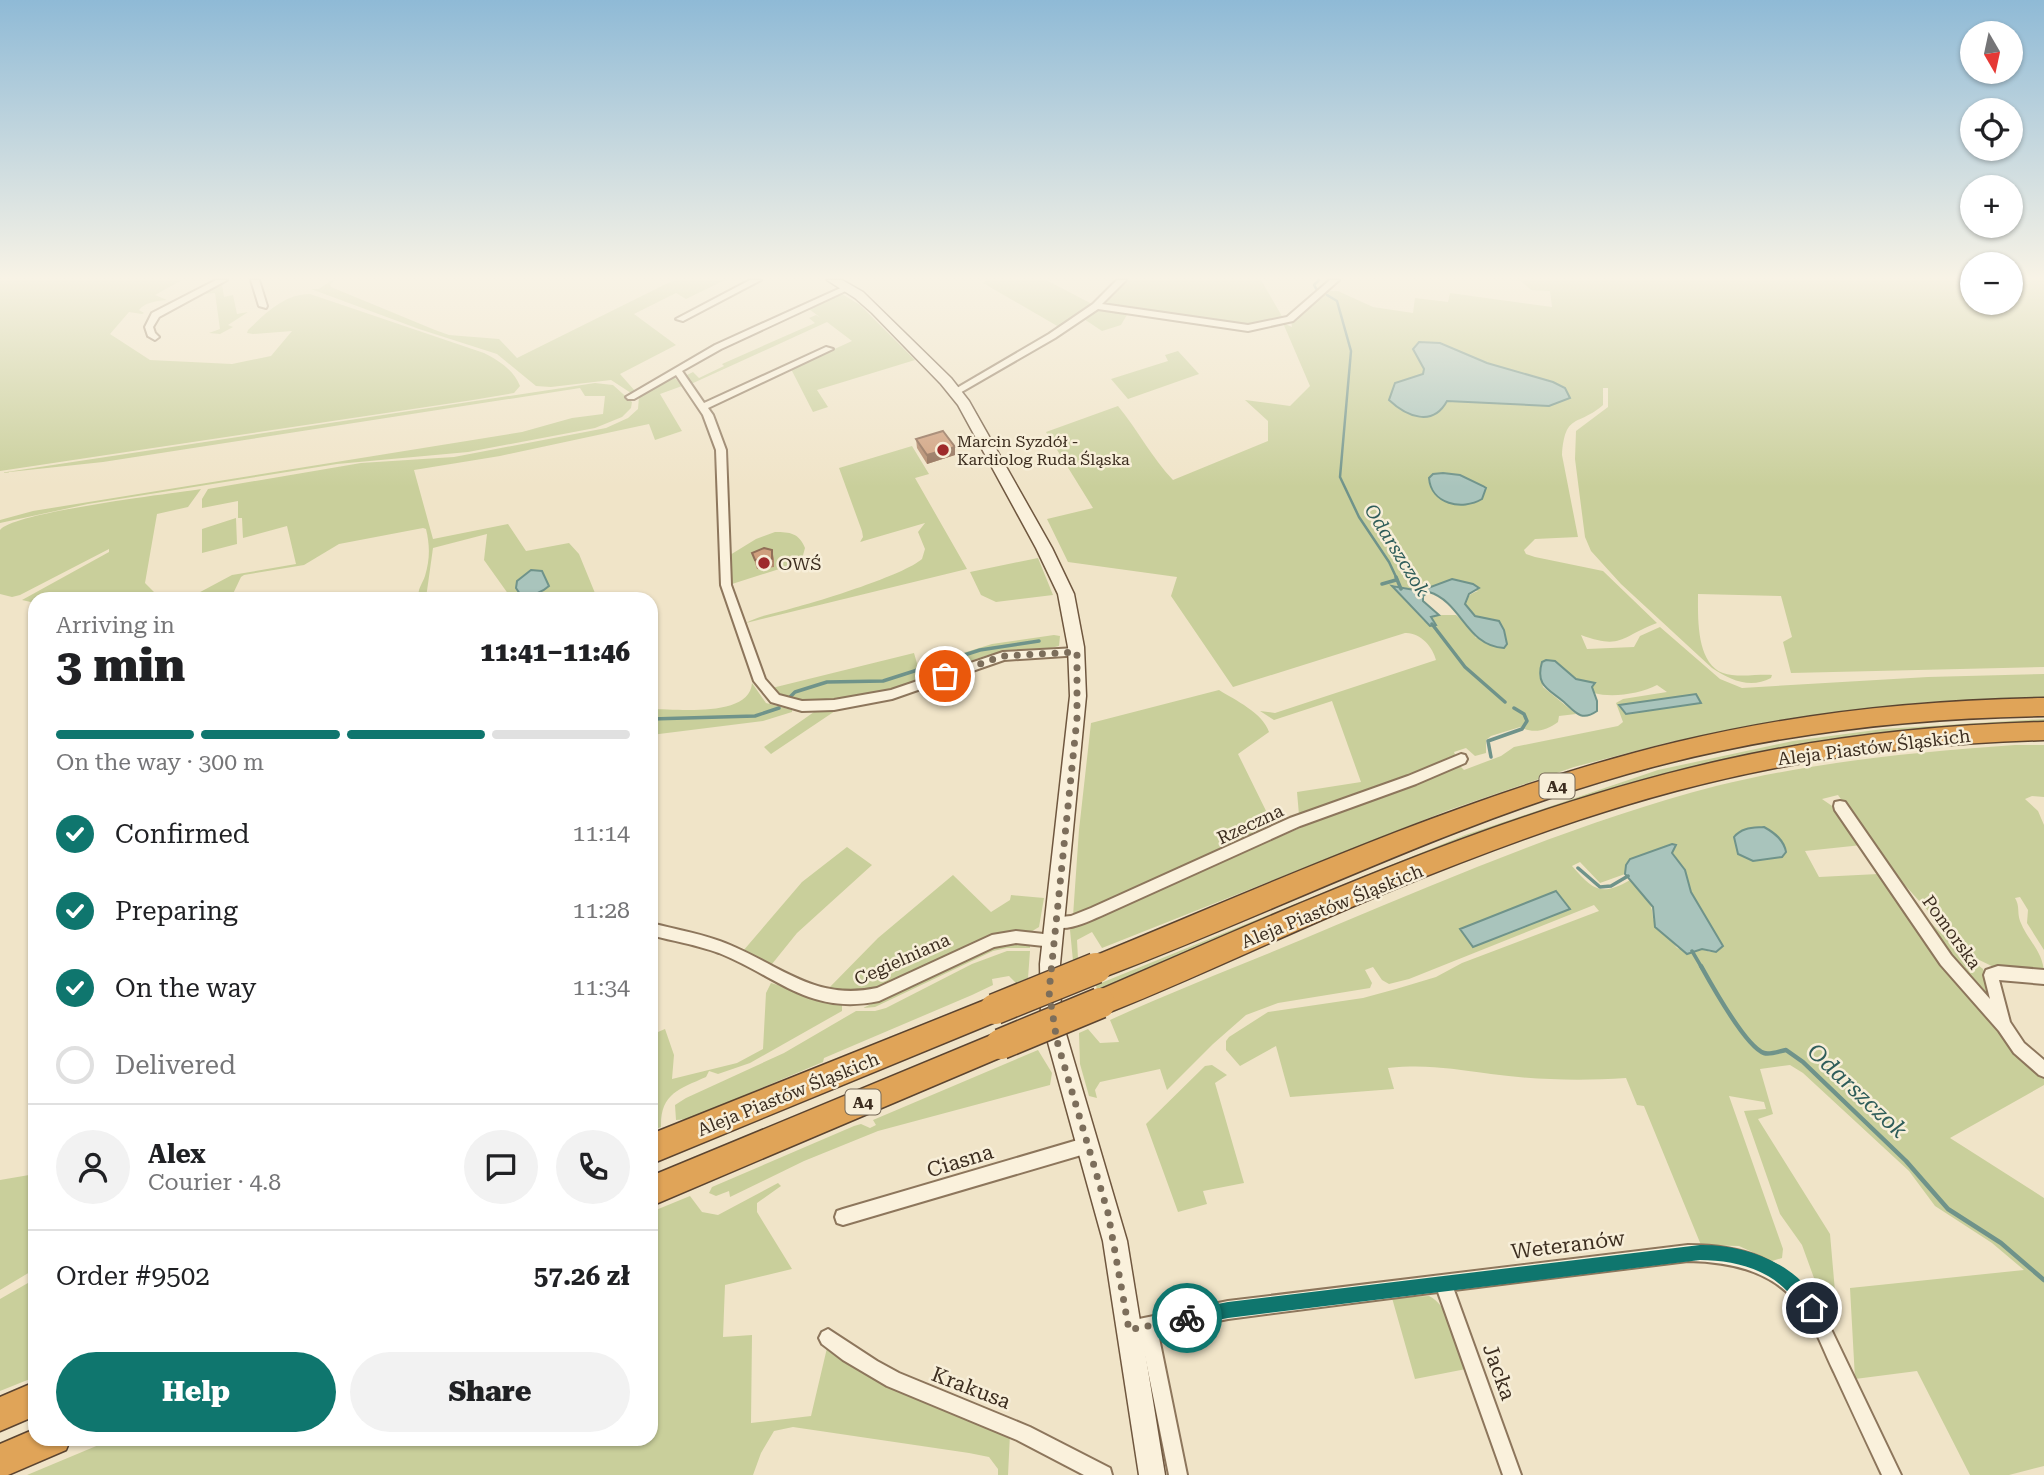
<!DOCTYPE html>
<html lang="en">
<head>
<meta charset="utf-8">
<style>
	:root { --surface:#fff; --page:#f2f2f2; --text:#202124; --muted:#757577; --line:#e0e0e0; --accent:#0f766e }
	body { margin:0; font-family:"Roboto Serif",serif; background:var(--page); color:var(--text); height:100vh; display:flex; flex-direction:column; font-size:26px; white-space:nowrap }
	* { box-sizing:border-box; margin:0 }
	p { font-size:23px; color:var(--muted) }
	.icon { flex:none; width:38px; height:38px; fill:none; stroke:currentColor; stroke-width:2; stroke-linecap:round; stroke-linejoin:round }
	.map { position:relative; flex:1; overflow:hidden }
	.sheet { position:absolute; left:28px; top:592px; width:630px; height:854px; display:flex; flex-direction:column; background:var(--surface); border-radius:21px; box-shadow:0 2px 5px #0004 }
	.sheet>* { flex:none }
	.needle { width:46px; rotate:171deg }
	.tools { position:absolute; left:1960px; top:21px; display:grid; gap:14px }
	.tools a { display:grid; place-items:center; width:63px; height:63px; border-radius:50%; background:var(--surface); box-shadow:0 2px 5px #0004; font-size:35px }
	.pin { position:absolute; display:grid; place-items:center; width:60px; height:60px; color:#fff; margin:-30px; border:4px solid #fff; border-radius:50%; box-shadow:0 2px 7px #0007 }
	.courier { position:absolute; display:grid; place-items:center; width:70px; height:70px; margin:-35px; border:5px solid #0f766e; border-radius:50%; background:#fff; color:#222; box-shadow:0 2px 9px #0007 }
	.headline em { font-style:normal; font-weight:800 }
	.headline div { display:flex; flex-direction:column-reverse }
	.headline { display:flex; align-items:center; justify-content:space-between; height:119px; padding:0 28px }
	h1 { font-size:46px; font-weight:800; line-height:52px }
	.bar { display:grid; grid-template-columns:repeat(4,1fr); gap:10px 7px; align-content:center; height:84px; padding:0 28px }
	.bar i { height:9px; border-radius:5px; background:var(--line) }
	.bar .selected { background:var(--accent) }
	.bar p { grid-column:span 4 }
	.line { display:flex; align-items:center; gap:18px; padding:0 28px; border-top:2px solid var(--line) }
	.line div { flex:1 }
	.round { display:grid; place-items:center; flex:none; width:74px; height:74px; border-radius:37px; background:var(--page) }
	ol { padding:0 28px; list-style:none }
	li { display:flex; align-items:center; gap:21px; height:77px }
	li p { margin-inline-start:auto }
	li .icon { padding:7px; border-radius:50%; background:var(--accent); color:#fff; stroke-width:4 }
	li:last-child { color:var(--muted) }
	li i { width:38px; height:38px; border:4px solid var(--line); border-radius:50% }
	.primary-button { display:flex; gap:14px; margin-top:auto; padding:14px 28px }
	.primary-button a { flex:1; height:80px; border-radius:42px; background:var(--accent); color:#fff; font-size:28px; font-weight:800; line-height:80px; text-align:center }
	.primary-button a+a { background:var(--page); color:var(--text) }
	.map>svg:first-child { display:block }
</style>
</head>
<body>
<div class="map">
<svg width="2044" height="1475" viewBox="0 0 2044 1475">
	<rect width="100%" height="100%" fill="#f0e4c8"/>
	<path fill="#c9cf9b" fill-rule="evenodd" d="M0,280H182L155,295L167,300C157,301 145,302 139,310L144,313L142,314L129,312L110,334L150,360L232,364L271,356L292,331L253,334L247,333L248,330C266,313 284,294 310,294L484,353C498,360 514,370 520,386L514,393L473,400L0,471Z
		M332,280H335L330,284L331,287L435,330L449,335L499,339L517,358L674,280H725L686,299L676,293L634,314L676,345L620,374L635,391L631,393L611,380L551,387L536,386L497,354L419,329L311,289H319Z
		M986,280H1046L1094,305L1059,327L983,283Z
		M1128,280H1261L1283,318L1245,325L1107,305L1105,303Z
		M1512,280H1972V303H2011V280H2044V667L1791,673L1783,642L1792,637L1781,596L1698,594C1698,617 1696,663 1723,673C1736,678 1758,674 1772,675L1771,678C1750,689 1730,680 1712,668L1621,584L1591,551L1585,537L1575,459L1576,431L1608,407V388H1603V405C1578,427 1565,412 1562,455L1578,537L1535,539L1524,550L1526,554L1535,557L1603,571L1657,623C1620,637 1622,650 1581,635L1587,649L1634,647L1640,636L1660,627L1720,679L1742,688L1928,677L2044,674V698L1916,703L1787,719L1670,742L1574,767L1449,810L1102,948L1092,932L1077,940L1078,959L1073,961L1070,930L1073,926L1330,815L1458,764L1464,770L1501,756L1514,747L1618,726L1623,722L1616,703L1623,699L1667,692L1657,685C1640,694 1612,698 1594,693L1592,687L1595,683L1576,680L1555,661L1540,669L1543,687L1576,714L1559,716L1558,722C1546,731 1533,734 1520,727L1491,736L1486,740V753L1475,756L1466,748L1454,752L1456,757L1376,789L1299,815L1297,792L1361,782L1332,701L1274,720L1260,711L1275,713L1436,660C1433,647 1420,632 1405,633L1233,687L1171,596L1177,577L1068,562L1047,519L1093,508L1046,432L1118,406C1138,430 1151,457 1173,480L1268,441V421L1245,400L1290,406L1310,386L1283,323L1292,327L1291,320L1328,291H1338L1373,307L1413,313L1415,298L1448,302L1450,293L1552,307L1550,291L1531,290L1521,281ZM1393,585L1420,591L1430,586L1478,591C1470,594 1467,596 1465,604C1471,616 1481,619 1494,619L1476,638L1468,625L1456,615H1439L1424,621L1396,591Z
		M222,284L224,297L233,295L237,314L248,312L228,325L233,327L220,334L209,333L220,329L215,293L202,294Z
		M842,294L860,305L915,360L817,390L828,407L813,412L791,369L852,341L827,322L691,384L685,376L693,372L699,378L724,366L722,364L815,323L809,318L816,315L821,318L809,309Z
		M1098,310L1128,313L1121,325L1102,331L1084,319Z
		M1178,351L1199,374L1128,399L1111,379L1168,361L1165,355Z
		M669,378H675L682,386L660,394L682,431L655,440L649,424L500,456L414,470L433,539L508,524L526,551L569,543L579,554L597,598H511L484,560L487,534L433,548L426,598H419C417,589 422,585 425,576C430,559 430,546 426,529L423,528L339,544L304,565L244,575L241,577L231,598H189L232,575L296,564L287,526L243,538L242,518H238V501L202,508V499L208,489L361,463L454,457L606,428L628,418L638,409L639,396Z
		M595,383L613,385L632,402L631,408L622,417L595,428L468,452L337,464L88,504L0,523V520L33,511L522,432L572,418L603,414L605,396H585L580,388L103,462L0,473Z
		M912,446L929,474L915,478L967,569L746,623C760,615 777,613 793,608C820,601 904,575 922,559L925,549L918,532L925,523L860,542L863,537L862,531L839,468Z
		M201,489L188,507L157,514L145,583L160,598H35V603L22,600L109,552V549L20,595L12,597L0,594V530C14,512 169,494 201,489Z
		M236,518L237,544L202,553V529Z
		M775,532C790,532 799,533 805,548L802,559L792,565L732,584L730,555L756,539Z
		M1038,558L1053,595L996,602L981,595L970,572Z
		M1054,635L1060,636L1059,646C1039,652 1016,649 996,653C946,665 814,732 772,688L914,653L918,667L992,644Z
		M752,683L766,703L792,710V712L763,721L651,735V709C676,709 750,718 752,683Z
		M1219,690C1235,700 1263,713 1269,732L1238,754L1272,823L1191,866L1073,916L1079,830L1091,723Z
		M838,709L771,754L764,747L814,712Z
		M2044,719V723L1885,733L1796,745L1661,775L1469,839L1097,990L1096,985L1465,835L1658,770L1793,741L1883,729Z
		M2015,745H2044V797L2032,796L2025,799L2038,811L2044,825V950L2027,923L2028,910L2020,897L2015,898C2020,906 2017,912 2020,921C2027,940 2044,952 2044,974L1998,969L1975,958L1957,943L1894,873L1838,795L1822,799L1835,808L1862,845L1805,851L1819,877L1878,874L1883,877L2044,1077V1085L1950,1138L2044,1198V1466L2009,1475H1970L1917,1371L1855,1379L1850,1288L2024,1270L1992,1243L1935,1206L1909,1171L1803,1073L1790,1065L1760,1069L1773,1114L1758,1119L1830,1234L1836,1303L1814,1278L1802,1245L1780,1214L1744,1111L1766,1109L1764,1102L1729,1096L1783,1249L1782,1258L1772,1261L1739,1246L1701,1245L1644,1106L1637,1105L1626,1078C1581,1081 1536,1080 1491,1074C1452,1069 1428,1064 1388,1068L1394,1089L1290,1097L1276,1046L1240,1066L1226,1050V1041L1229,1037L1268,1012L1363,998L1396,989L1436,977L1462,963L1599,911L1594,905L1409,979L1389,984L1382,980L1373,967L1365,970L1372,983L1370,988L1278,1003L1246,1015L1213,1044L1167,1090L1160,1069L1100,1082L1095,1090L1097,1098L1089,1096L1080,1064L1079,1033L1088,1029L1100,1043L1119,1042L1110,1020C1184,986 1260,958 1334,926C1459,874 1585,820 1716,786C1814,762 1914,752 2015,745ZM1672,844L1676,846L1672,853L1685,870L1691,892L1722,946L1710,952L1702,949L1693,953L1677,948L1653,919C1653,901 1642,892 1630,880C1601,897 1593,890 1572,866L1580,862L1600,883L1625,874L1626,865L1630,859Z
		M847,847L872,865L797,933L772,964L743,951L802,882Z
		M953,875L991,912L1010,900L1011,895L1044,898L1039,927L1029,933L1002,934L972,943L869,992L826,991L878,938Z
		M1920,917H1925L1955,947L1983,969L1997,1013Z
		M1010,943L1030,944V948H1007L993,951L875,1007L863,1008L986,949Z
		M1007,951H1030L1028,978L1016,983L1009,976L992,979L993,985L972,995L824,1058L823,1062L688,1119L676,1120L675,1105L686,1098L784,1053L856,1011H875L886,1008L972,964Z
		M771,983L838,1003L842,1004V1011L750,1063L718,1074L709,1071L706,1077C679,1089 660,1094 661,1127L651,1131V1035L665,1029L674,1055L672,1079L737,1063L763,1049L766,993Z
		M1038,1050L1052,1073L1050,1085L878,1131L804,1161L730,1197L729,1191L716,1196L709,1193L712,1187L854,1126L861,1124L870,1128L876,1125L873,1120Z
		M1212,1065L1227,1075L1215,1083L1244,1183L1203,1191L1207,1204L1178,1212L1146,1124L1205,1066Z
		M35,1174V1269L0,1290V1180Z
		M778,1183L781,1186L757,1203V1212L792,1269L725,1285L723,1337L752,1335L751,1423L811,1416L827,1348C888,1391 941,1409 1010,1434L1008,1475H998V1469L989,1457L969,1453L793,1427L774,1431L761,1453L753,1475H27L113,1439L651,1438V1212L690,1196L702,1212L718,1215Z
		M35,1279V1377L0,1391V1299Z
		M1429,1296C1449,1304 1459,1350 1466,1369L1415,1379L1392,1298Z"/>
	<path fill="#a9c4bc" stroke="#6f938a" stroke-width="2" d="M1419,342L1440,343L1487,363L1553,382L1565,388L1570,398L1549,406L1447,401C1433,427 1407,417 1389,400L1395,383L1423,374L1424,369L1413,349Z
		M1443,473L1460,475L1483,486L1486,488L1482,499C1462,511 1431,504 1429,478L1433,474Z
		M531,570L542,571L549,586C540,594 531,596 520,594L516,588L517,581Z
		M1452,579L1473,584L1479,588L1469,594L1465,604L1475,616L1499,621L1504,630L1507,644L1504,648C1466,646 1462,602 1429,592L1423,596V601L1439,615L1431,617L1436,625L1430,626L1392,586L1420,591Z
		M1546,660L1555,661L1576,679L1595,683L1592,687L1597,701V711C1581,722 1575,712 1564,702C1549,689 1535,686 1542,662Z
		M1696,694L1701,703L1626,714L1619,705Z
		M1764,827C1775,833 1784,840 1786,852L1782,857L1753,861L1738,854L1734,837C1742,827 1753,828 1764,827Z
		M1672,844L1676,845L1672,853L1685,870L1691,892L1723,946L1716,952L1702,949L1687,954L1655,927L1653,907L1625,874L1626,865L1630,859Z
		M1556,891L1570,909L1473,947L1460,929Z"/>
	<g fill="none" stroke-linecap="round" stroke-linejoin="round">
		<path stroke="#6f938a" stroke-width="2.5" d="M1317,290L1314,285L1319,280
			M1327,295L1337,301L1351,351L1340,477L1359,517L1389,562L1397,579"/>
		<path stroke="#6f938a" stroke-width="3.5" d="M1396,577L1401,589
			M1382,584L1396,580
			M1432,624L1465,667L1505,702
			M789,698L795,692L827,682L883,681L980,650L1039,641
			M651,719L755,716L779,708
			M1491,757L1488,741L1522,729L1527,721L1524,714L1514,708
			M1578,868L1600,887L1611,886L1628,876
			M1692,951L1702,968"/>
		<path stroke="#6f938a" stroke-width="4.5" d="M1701,966C1711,984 1746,1047 1764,1053C1770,1055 1780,1051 1786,1050L1803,1062L1906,1161L1948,1209L2001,1243L2044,1280"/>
		<g stroke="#8d765c" stroke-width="4">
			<path id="street" d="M216,280H227L159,317L153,327L155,333L159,337L155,340L148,336L145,327L152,313Z
				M251,280H259L267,306L266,308L259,306Z
				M750,280H761L683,321L676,319Z
				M1117,280H1126L1102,304L1248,325L1287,317L1330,280H1339L1293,321L1248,331L1098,309L1055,338L958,394L955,395L950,392L1049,334L1093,304Z
				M845,286L852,288L721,349L682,371L704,403L826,347L833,349L708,408L713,415L726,450L731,585L765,679L779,695L802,701L834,700L891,690L1003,652L1077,648L1083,652L1081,655L1004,660L892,699L834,710L802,711L771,702L754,681L721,585L716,450L703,415L676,375L634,399H628L626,397L715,345Z
				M1461,754L1465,755L1467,759L1465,763L1416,784L1300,826L1101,916C1084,923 1068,932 1050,926L1048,922L1050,918L1071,916L1091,908L1290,818L1408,776Z
				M1840,801L1845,802L1951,955L1990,999L1984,975L1986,970L1998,966L2044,970V984L1999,980L2010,1022L2024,1043L2044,1060V1077L2039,1075L2014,1053L1999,1031L1941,965L1835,810L1834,806L1835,802Z
				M651,923C677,930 705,934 730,945C782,967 816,1001 877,988L992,935L1016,931L1053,935L1058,937L1060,941L1058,945L1053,947L1016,943L994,947L879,1001C810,1016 777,976 719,953C697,945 673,941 651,935Z
				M1088,1137L1094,1139L1096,1145L1094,1151L1088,1153L843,1225L837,1223L835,1217L837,1211L843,1209Z
				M1688,1245C1745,1245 1780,1259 1818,1302L1901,1475H1882C1866,1441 1850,1407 1834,1372C1825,1354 1817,1331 1806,1314C1778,1272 1735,1262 1688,1261L1454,1290L1521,1475H1503L1438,1292L1228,1319L1158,1333L1187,1475H1169L1141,1336L1129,1339L1123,1336L1120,1330L1123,1324L1129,1321L1228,1301Z
				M828,1329L877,1361L899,1373L1030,1427L1110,1468L1112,1475H1084L1017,1440L887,1386L843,1360L822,1344L819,1338L822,1332Z"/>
		</g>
		<g stroke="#6f573f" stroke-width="3">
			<path id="secondary" d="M827,280H842L863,292L951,378L969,401L1052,548L1074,594L1084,647L1086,696L1060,964L1061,1017L1127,1241L1165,1475H1139L1103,1241L1041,1017L1040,964L1070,696L1068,647L1058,594L1036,548L958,405L941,384L872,313L855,298Z"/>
		</g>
		<g stroke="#5b4430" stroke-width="3">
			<path id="highway" d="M2044,698V716C1902,718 1764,735 1627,774C1444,826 1274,913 1096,980L1087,977L1083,968L1087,959C1280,880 1473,791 1677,742C1798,713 1920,700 2044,698Z
				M2044,722V740C1952,743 1861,751 1770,769C1641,794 1514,840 1392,890C1294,930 1199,977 1100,1016L1090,1012L1087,1003L1090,994C1296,905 1505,809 1724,760C1830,736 1936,725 2044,722Z
				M995,996L1005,1000L1009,1009L1005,1018L651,1164V1134Z
				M1001,1031L1011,1035L1015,1044L1011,1053L651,1206V1176Z
				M35,1382V1416L0,1431V1397Z
				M35,1429V1438H71L66,1450L8,1475H0V1444Z"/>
		</g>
		<use href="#street" fill="#faf1dc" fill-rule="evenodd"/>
		<use href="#secondary" fill="#faf1dc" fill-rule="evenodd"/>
		<use href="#highway" fill="#e0a458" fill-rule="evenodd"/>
		<g stroke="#5b4430" stroke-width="33" stroke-linecap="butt">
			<path id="highway-bridge" d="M995,1009L1096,968
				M1001,1044L1100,1003"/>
		</g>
		<use href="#highway-bridge" stroke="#e0a458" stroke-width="30"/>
	</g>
	<path fill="#b2896c" d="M916,439L955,455L927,464L917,448Z
		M772,550L774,559V567L757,569L752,553Z"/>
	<path fill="#916f58" d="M955,447V455L927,464V455Z"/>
	<path fill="#cf9f7d" stroke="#916f58" stroke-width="2" d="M943,431L955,447L927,455L916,439Z
		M764,548L772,550V559L755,560L752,553Z"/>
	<linearGradient id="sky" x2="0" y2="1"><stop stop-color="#8fbad6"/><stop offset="0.57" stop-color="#f8f3e6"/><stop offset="1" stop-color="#f8f3e6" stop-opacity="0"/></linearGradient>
	<rect width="2044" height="487" fill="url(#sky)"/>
	<path fill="#0f766e" d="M1700,1245C1744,1244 1801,1264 1820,1308L1817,1314L1812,1316C1801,1312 1796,1300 1788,1292C1766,1268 1732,1260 1700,1260L1228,1318L1187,1326L1181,1324L1179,1318L1181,1313L1187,1310L1228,1302Z"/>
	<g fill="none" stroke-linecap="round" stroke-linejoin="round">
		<path stroke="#7c6e5b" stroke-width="7" stroke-dasharray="0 12.6" d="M945,676L1003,656L1077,652V718L1049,992L1057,1041L1108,1213L1129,1330L1187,1318"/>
	</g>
	<g fill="#9e2a2b" stroke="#f7eed8" stroke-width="2.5">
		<circle cx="943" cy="450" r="7"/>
		<circle cx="764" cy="563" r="7"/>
	</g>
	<g text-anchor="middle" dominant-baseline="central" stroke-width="5" stroke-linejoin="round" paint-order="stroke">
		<g font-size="16" fill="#3d2e20" stroke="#f7eed8" text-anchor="start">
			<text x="957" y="441">Marcin Syzdół -<tspan x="957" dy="18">Kardiolog Ruda Śląska</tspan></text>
		</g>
		<g fill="#f7eed8" stroke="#756857" stroke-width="2">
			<rect x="1539.5" y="773.5" width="35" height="25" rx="5"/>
			<rect x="845.5" y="1089.5" width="35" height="25" rx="5"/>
		</g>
		<g font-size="16" font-weight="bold" fill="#3d2e20">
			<text x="1557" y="786">A4</text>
			<text x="863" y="1102">A4</text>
		</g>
		<g font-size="18" fill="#3d2e20" stroke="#f7eed8" text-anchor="start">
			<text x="778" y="563">OWŚ</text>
		</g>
		<g font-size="18" fill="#3d2e20" stroke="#f7eed8">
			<text transform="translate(1874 747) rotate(-7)">Aleja Piastów Śląskich</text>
			<text transform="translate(1250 824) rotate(-25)">Rzeczna</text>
			<text transform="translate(1332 906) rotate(-22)">Aleja Piastów Śląskich</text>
			<text transform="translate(1952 932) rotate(54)">Pomorska</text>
			<text transform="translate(902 959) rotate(-24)">Cegielniana</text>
			<text transform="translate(788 1094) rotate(-22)">Aleja Piastów Śląskich</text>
		</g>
		<g font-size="19" font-style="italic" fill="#2f5d5a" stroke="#f7eed8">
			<text transform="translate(1397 550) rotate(58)">Odarszczok</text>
		</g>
		<g font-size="21" fill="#3d2e20" stroke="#f7eed8">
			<text transform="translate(960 1161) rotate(-17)">Ciasna</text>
			<text transform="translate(1568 1245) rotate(-7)">Weteranów</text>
			<text transform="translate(1499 1372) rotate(70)">Jacka</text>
			<text transform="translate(971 1388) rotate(21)">Krakusa</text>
		</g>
		<g font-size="23" font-style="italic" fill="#2f5d5a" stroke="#f7eed8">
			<text transform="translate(1857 1091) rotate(43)">Odarszczok</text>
		</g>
	</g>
</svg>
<div class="tools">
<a><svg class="needle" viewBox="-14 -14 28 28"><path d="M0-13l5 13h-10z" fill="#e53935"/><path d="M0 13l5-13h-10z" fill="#757577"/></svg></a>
<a><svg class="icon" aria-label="locate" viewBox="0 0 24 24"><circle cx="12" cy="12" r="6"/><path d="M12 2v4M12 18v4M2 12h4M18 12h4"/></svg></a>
<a>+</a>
<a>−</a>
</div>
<div class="pin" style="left:945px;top:676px;background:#ea580c"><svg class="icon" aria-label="bag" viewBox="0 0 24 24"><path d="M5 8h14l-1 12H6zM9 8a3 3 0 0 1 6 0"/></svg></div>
<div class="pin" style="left:1812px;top:1308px;background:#1f2937"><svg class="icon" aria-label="home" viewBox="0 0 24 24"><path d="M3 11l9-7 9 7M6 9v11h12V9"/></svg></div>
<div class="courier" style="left:1187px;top:1318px"><svg class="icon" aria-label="bike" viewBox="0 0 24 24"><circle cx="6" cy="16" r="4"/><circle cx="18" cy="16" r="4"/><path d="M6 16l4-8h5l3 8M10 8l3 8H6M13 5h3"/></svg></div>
<section class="sheet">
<div class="headline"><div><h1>3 min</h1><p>Arriving in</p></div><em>11:41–11:46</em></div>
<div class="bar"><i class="selected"></i><i class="selected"></i><i class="selected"></i><i></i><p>On the way · 300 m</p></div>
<ol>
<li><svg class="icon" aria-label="check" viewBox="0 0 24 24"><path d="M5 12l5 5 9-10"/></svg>Confirmed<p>11:14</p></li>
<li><svg class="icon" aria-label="check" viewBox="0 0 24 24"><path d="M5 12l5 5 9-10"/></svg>Preparing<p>11:28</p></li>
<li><svg class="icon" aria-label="check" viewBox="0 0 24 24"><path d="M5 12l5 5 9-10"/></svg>On the way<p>11:34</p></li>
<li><i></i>Delivered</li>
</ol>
<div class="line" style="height:126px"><a class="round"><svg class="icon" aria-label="person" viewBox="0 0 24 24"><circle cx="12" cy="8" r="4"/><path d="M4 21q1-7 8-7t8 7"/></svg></a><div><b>Alex</b><p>Courier · 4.8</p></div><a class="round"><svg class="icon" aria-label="chat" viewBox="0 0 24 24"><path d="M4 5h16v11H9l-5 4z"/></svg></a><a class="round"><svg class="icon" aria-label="phone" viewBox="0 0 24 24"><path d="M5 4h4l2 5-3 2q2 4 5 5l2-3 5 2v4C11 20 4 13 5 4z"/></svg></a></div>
<div class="line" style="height:91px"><div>Order #9502</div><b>57.26 zł</b></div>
<div class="primary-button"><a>Help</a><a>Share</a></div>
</section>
</div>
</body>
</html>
